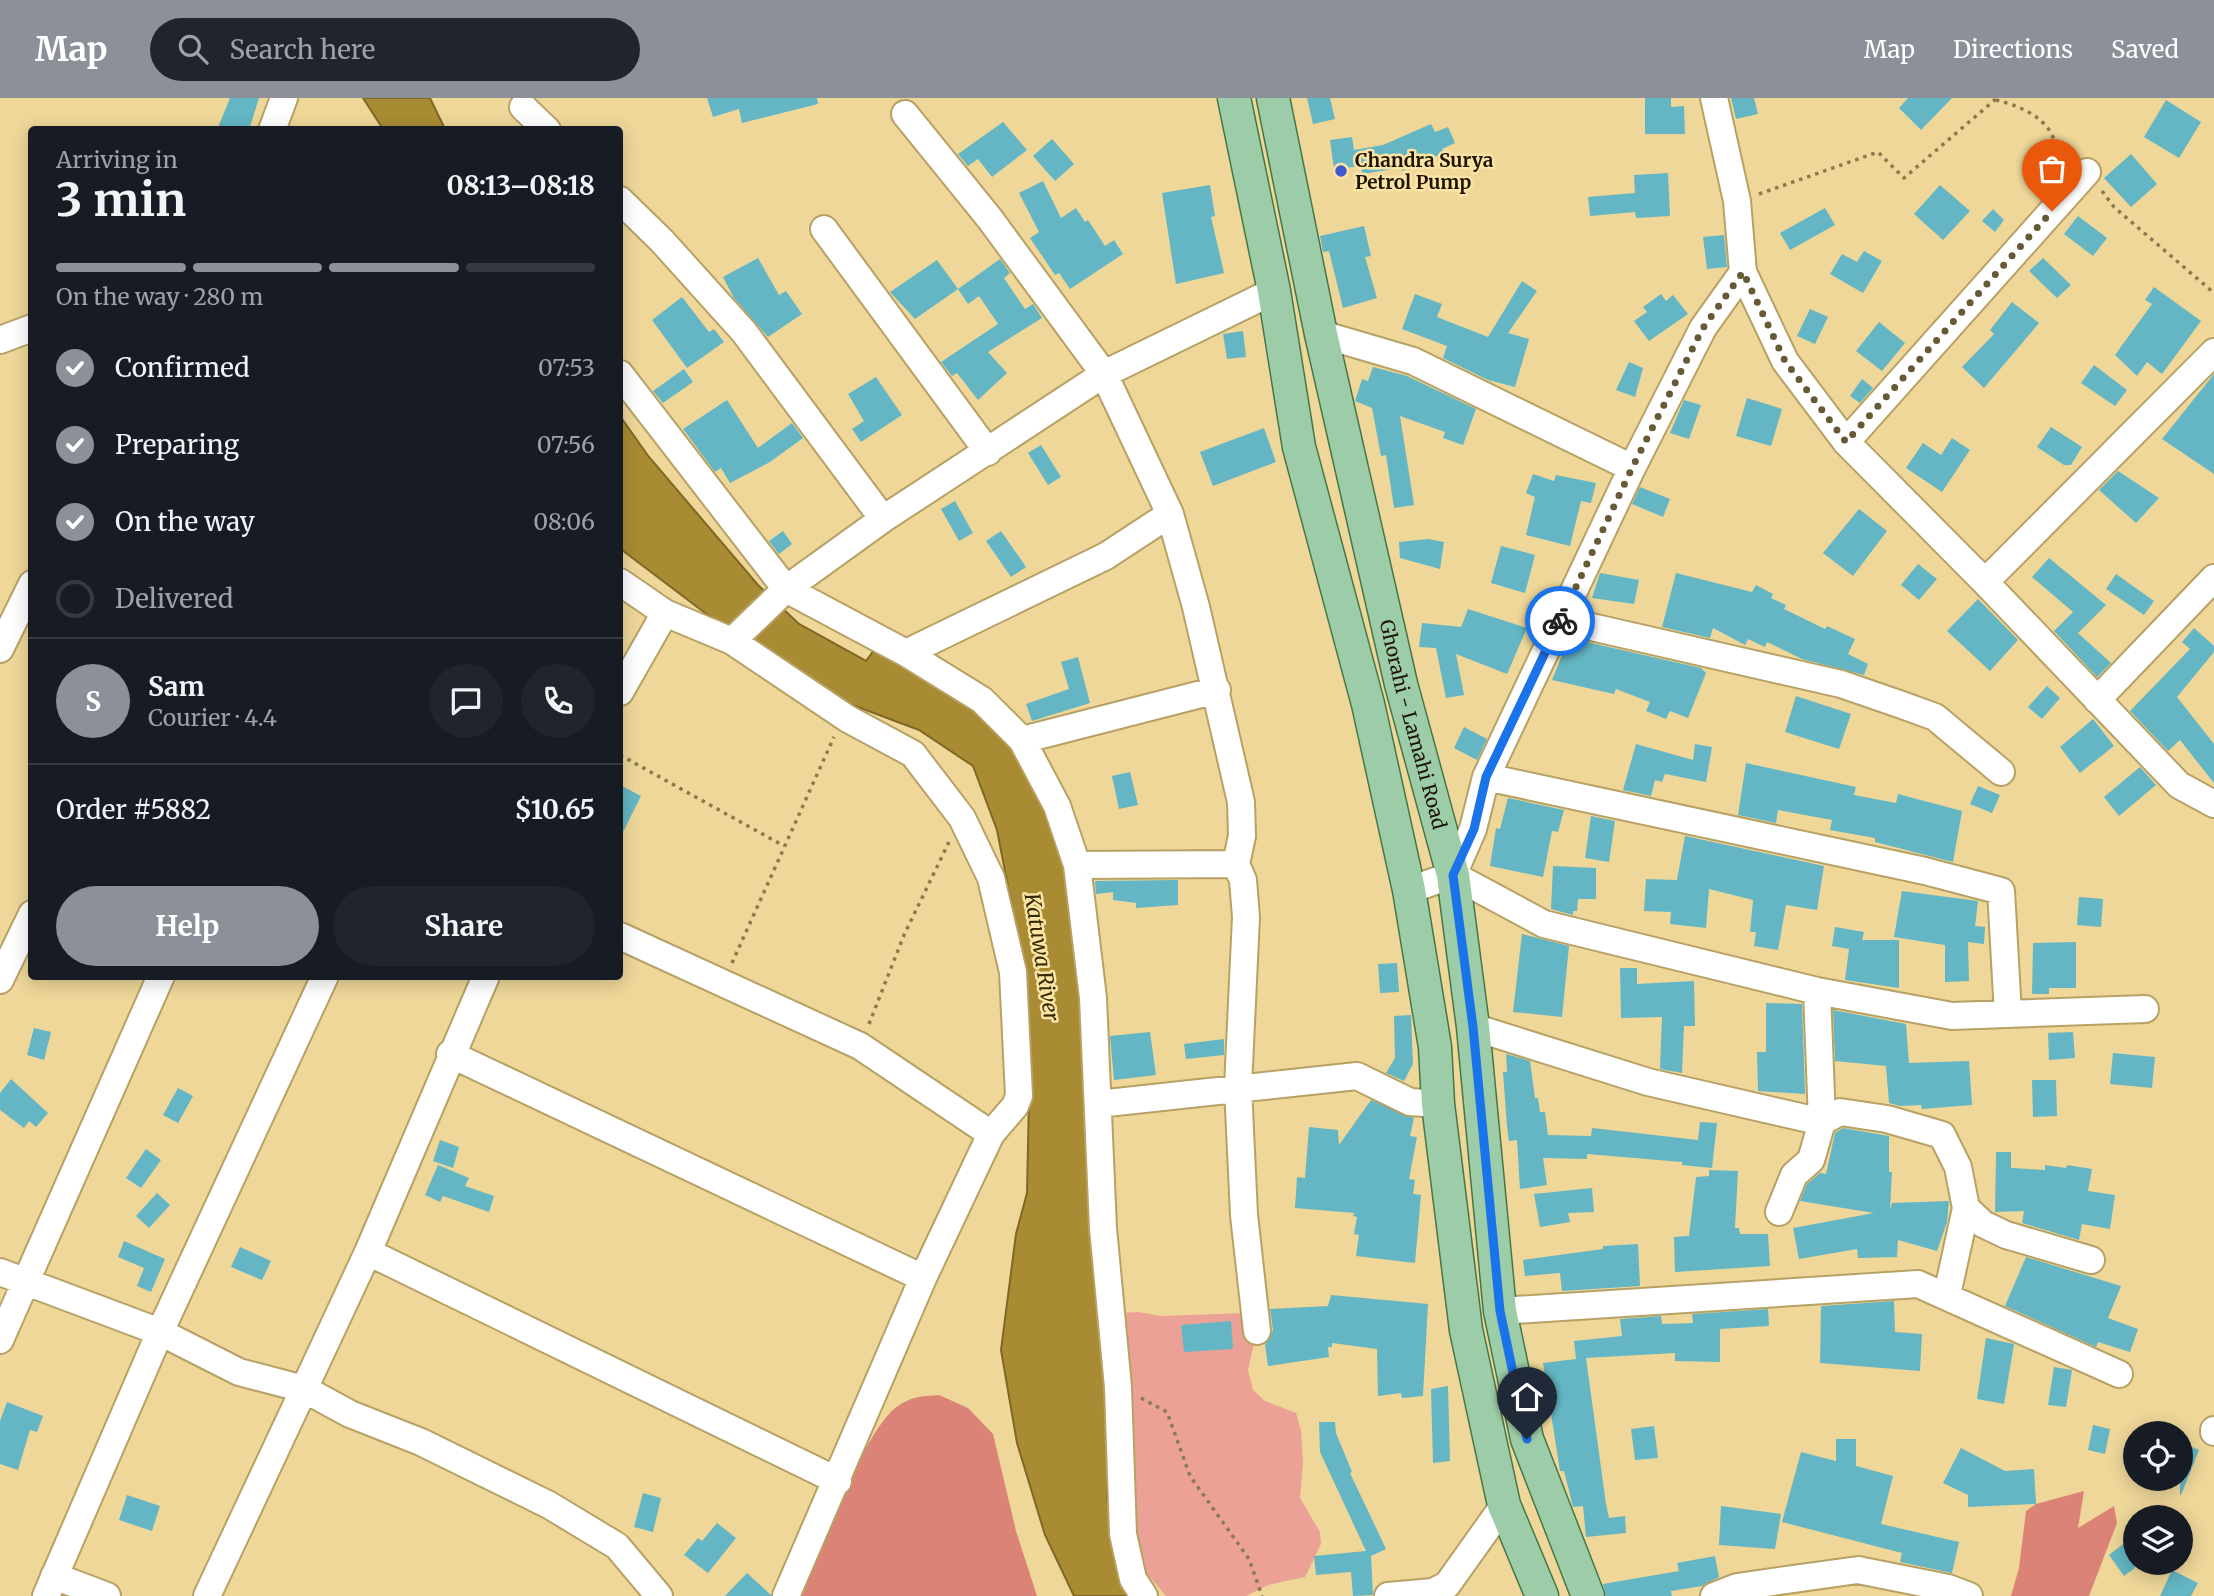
<!DOCTYPE html>
<html lang="en">
<head>
<meta charset="utf-8">
<style>
	:root { --surface:#171b24; --page:#20242c; --text:#f1f3f6; --muted:#9ea1a6; --line:#363941; --accent:#8c9099 }
	body { margin:0; font-family:Merriweather,serif; background:var(--page); color:var(--text); height:100vh; display:flex; flex-direction:column; font-size:26px; white-space:nowrap }
	* { box-sizing:border-box; margin:0 }
	p { font-size:23px; color:var(--muted) }
	.icon { flex:none; width:38px; height:38px; fill:none; stroke:currentColor; stroke-width:2; stroke-linecap:round; stroke-linejoin:round }
	.map { position:relative; flex:1; overflow:hidden }
	.drawer { position:absolute; left:28px; top:28px; width:595px; height:854px; display:flex; flex-direction:column; background:var(--surface); border-radius:7px; box-shadow:0 4px 18px #0003 }
	.drawer>* { flex:none }
	.fabs { position:absolute; left:2123px; top:1323px; display:grid; gap:14px }
	.fabs a { display:grid; place-items:center; width:70px; height:70px; border-radius:50%; background:var(--surface); box-shadow:0 4px 18px #0003; font-size:35px }
	.pin { position:absolute; display:grid; place-items:center; width:60px; height:60px; color:#fff; margin:-72px -30px; border-radius:50% 50% 50% 0; rotate:-45deg; box-shadow:0 0 7px #0007 }
	.pin .icon { rotate:45deg }
	.courier { position:absolute; display:grid; place-items:center; width:70px; height:70px; margin:-35px; border:5px solid #1a73e8; border-radius:50%; background:#fff; color:#222; box-shadow:0 2px 9px #0007 }
	.headline em { font-style:normal; font-weight:700 }
	.headline div { display:flex; flex-direction:column-reverse }
	.headline { display:flex; align-items:center; justify-content:space-between; height:119px; padding:0 28px }
	h1 { font-size:46px; font-weight:700; line-height:52px }
	.bar { display:grid; grid-template-columns:repeat(4,1fr); gap:10px 7px; align-content:center; height:84px; padding:0 28px }
	.bar i { height:9px; border-radius:5px; background:var(--line) }
	.bar .current { background:var(--accent) }
	.bar p { grid-column:span 4 }
	.line { display:flex; align-items:center; gap:18px; padding:0 28px; border-top:2px solid var(--line) }
	.line div { flex:1 }
	.round { display:grid; place-items:center; flex:none; width:74px; height:74px; border-radius:37px; background:var(--page) }
	ol { padding:0 28px; list-style:none }
	li { display:flex; align-items:center; gap:21px; height:77px }
	li p { margin-inline-start:auto }
	li .icon { padding:7px; border-radius:50%; background:var(--accent); color:#fff; stroke-width:4 }
	li:last-child { color:var(--muted) }
	li i { width:38px; height:38px; border:4px solid var(--line); border-radius:50% }
	.cta { display:flex; gap:14px; margin-top:auto; padding:14px 28px }
	.cta a { flex:1; height:80px; border-radius:42px; background:var(--accent); color:#fff; font-size:28px; font-weight:700; line-height:80px; text-align:center }
	.cta a+a { background:var(--page); color:var(--text) }
	header { display:flex; align-items:center; gap:42px; box-sizing:border-box; height:98px; padding:0 35px; background:var(--accent); color:#fff }
	header strong { font-size:33px }
	nav { display:flex; gap:38px; margin-inline-start:auto; font-size:24px }
	.search { width:490px; height:63px; background:var(--page); display:flex; align-items:center; gap:18px; box-sizing:border-box; padding:0 24px; border-radius:38px; color:var(--muted); font-size:26px }
	.map>svg:first-child { display:block }
</style>
</head>
<body>
<header>
<strong>Map</strong>
<div class="search"><svg class="icon" aria-label="search" viewBox="0 0 24 24"><circle cx="10" cy="10" r="6"/><path d="M15 15l6 6"/></svg>Search here</div>
<nav><a>Map</a><a>Directions</a><a>Saved</a></nav>
</header>
<div class="map">
<svg width="2214" height="1498" viewBox="0 0 2214 1498">
	<rect width="100%" height="100%" fill="#eed799"/>
	<path fill="#eba195" d="M1138,1214L1162,1218L1247,1215L1255,1241L1248,1272L1253,1292L1265,1303L1296,1315L1301,1332L1303,1364L1300,1400L1320,1434L1321,1446L1305,1479L1268,1487L1246,1498H1166L1148,1477L1134,1449L1128,1405L1130,1275L1120,1215Z"/>
	<path fill="#db8376" d="M939,1297L968,1310L993,1336L1016,1433L1037,1498H795C812,1459 866,1334 894,1311C909,1299 920,1298 939,1297Z
		M2084,1393L2078,1430L2114,1408L2117,1425L2089,1498H2011L2019,1470L2026,1413L2036,1406Z"/>
	<path fill="#a98b33" stroke="#7f6824" stroke-width="2" d="M363,0H430L445,31H383Z
		M620,318L649,359L758,487L799,526L866,563L874,552L989,620L1026,664L1065,756L1083,854L1110,1288L1107,1400L1115,1462L1136,1498H1074L1045,1437L1017,1345L1001,1252L1016,1136L1027,1095L1029,1000L1012,809L997,732L973,668L919,632L842,603L746,546L622,452Z"/>
	<path fill="#64b6c4" d="M230,0H259L249,32H217Z
		M707,0H817L818,6L742,25L739,11L713,19Z
		M1307,0H1330L1335,21L1313,26Z
		M1645,0H1671V9L1684,8L1685,36H1645Z
		M1731,0H1754L1758,16L1736,21Z
		M1908,0H1952L1921,32L1899,10Z
		M2166,2L2201,24L2179,60L2144,39Z
		M1003,24L1027,52L992,79L978,61L968,68L958,56Z
		M1431,26L1435,34L1448,29L1455,45L1442,51L1444,55L1402,73L1400,70L1362,76L1361,68L1334,71L1330,42L1352,39L1354,52L1383,47Z
		M1052,41L1074,66L1055,83L1033,58Z
		M2131,56L2157,86L2131,109L2104,80Z
		M1668,75L1670,118L1636,120L1635,114L1590,118L1588,99L1635,95L1634,77Z
		M1043,83L1061,120L1076,110L1085,124L1088,122L1105,148L1114,142L1123,156L1070,191L1059,175L1055,177L1030,140L1039,134L1019,95Z
		M1210,87L1215,118L1211,119L1224,175L1176,186L1162,95Z
		M1940,87L1970,113L1943,142L1914,116Z
		M1825,110L1835,127L1790,152L1780,135Z
		M1993,111L2004,122L1995,134L1982,123Z
		M2078,118L2107,140L2093,158L2064,136Z
		M1364,128L1371,158L1365,159L1377,200L1343,210L1329,153L1323,154L1320,138Z
		M1724,137L1727,169L1707,171L1703,139Z
		M1864,153L1882,163L1863,195L1830,176L1842,156L1857,164Z
		M758,160L779,197L786,193L802,216L768,239L734,200L723,179Z
		M2043,160L2071,187L2057,200L2029,173Z
		M1000,161L1010,175L1004,180L1025,211L1033,206L1042,220L988,254L1007,275L978,302L957,275L952,278L941,264L998,226L979,198L968,206L958,191Z
		M937,162L958,191L915,221L890,194Z
		M1522,183L1537,193L1508,235L1529,241L1515,289L1488,282L1443,260L1447,248L1402,231L1415,196L1442,206L1437,219L1488,239Z
		M2154,189L2201,223L2162,276L2147,264L2137,278L2115,257L2152,206L2145,202Z
		M1661,196L1666,203L1673,197L1688,216L1649,243L1634,223L1647,214L1643,209Z
		M682,199L709,234L714,231L724,244L687,270L652,222Z
		M2012,204L2039,225L1984,290L1962,269L1994,236L1990,232Z
		M1810,211L1828,219L1815,246L1797,238Z
		M1879,224L1905,245L1882,273L1856,253Z
		M1243,233L1246,259L1227,261L1223,236Z
		M1629,264L1643,270L1635,299L1616,292Z
		M2094,267L2127,292L2115,308L2081,285Z
		M1373,269L1407,278L1476,311L1463,347L1443,340L1445,334L1400,318L1414,407L1394,410L1386,357L1381,358L1372,310L1355,303L1362,281L1368,283Z
		M684,271L693,284L663,305L653,293Z
		M2214,276V376L2162,341Z
		M876,279L902,317L861,344L852,331L864,323L848,296Z
		M1862,281L1873,290L1860,305L1850,298Z
		M1747,300L1782,311L1771,348L1736,338Z
		M727,302L758,350L792,325L803,340L770,364L730,385L721,370L715,374L683,331Z
		M1684,302L1701,307L1689,341L1670,335Z
		M2051,329L2082,349L2071,367H2064L2037,349Z
		M1264,330L1276,364L1213,388L1200,354Z
		M1952,340L1970,352L1942,394L1906,370L1923,345L1941,357Z
		M1041,347L1061,379L1048,387L1028,355Z
		M2118,373L2159,400L2136,425L2099,392Z
		M1533,376L1554,383L1556,377L1596,385L1591,405L1581,403L1570,448L1526,437L1535,399L1526,395Z
		M1640,389L1670,401L1663,419L1632,406Z
		M955,403L973,435L959,443L941,411Z
		M1859,411L1887,433L1853,478L1823,455Z
		M783,433L792,446L779,456L769,443Z
		M1001,433L1026,469L1011,479L986,443Z
		M1428,441L1444,444L1440,471L1400,460L1399,444Z
		M1501,448L1535,457L1525,495L1491,485Z
		M2049,460L2106,507L2078,535L2111,565L2097,579L2054,533L2073,514L2032,479Z
		M1918,466L1937,481L1919,502L1901,487Z
		M1600,475L1639,482L1634,506L1592,500Z
		M1676,475L1752,494L1756,487L1773,496L1771,500L1786,507L1784,511L1825,531L1827,528L1855,541L1848,556L1868,566L1864,577L1802,561L1767,544L1765,549L1748,541L1745,547L1713,530L1710,540L1662,529Z
		M2116,476L2154,503L2144,517L2106,491Z
		M1978,501L2018,542L1990,573L1947,533Z
		M1468,511L1527,530L1507,576L1456,556L1464,597L1446,600L1436,550L1419,549L1422,525L1461,529Z
		M2194,530L2214,548V554L2177,599L2214,646V685L2180,642L2168,653L2130,613L2190,551L2182,544Z
		M1569,540L1701,570L1706,575L1688,620L1670,613L1666,621L1646,613L1650,604L1616,591L1614,596L1552,582Z
		M1078,559L1090,605L1032,623L1026,606L1069,591L1061,564Z
		M2047,588L2060,600L2042,621L2028,609Z
		M1796,598L1851,616L1839,651L1785,634Z
		M2093,621L2114,648L2080,675L2060,649Z
		M1464,629L1487,641L1477,662L1454,650Z
		M1636,646L1693,662L1695,646L1712,649L1706,684L1665,676L1662,684L1655,682L1651,698L1623,692Z
		M1746,665L1856,689L1854,697L1896,705L1898,696L1962,713L1953,764L1875,744V740L1830,732L1832,722L1778,712L1776,725L1738,717Z
		M2140,669L2156,687L2119,718L2104,699Z
		M1130,674L1138,707L1119,711L1112,678Z
		M620,687L641,698L620,740Z
		M1978,688L2000,697L1992,715L1970,706Z
		M1508,700L1564,712L1558,734L1552,733L1543,779L1490,768L1496,730L1500,731Z
		M1591,718L1615,723L1609,764L1585,760Z
		M1685,738L1824,768L1817,812L1786,807L1778,852L1754,848L1756,834H1750L1753,802L1709,791L1706,830L1670,826L1671,814L1644,813L1646,781L1677,782Z
		M1553,768L1596,770V801H1578L1577,813H1573V817L1551,811Z
		M1178,782V807L1136,810V805L1113,802V794L1096,796L1095,783Z
		M1902,793L1978,803L1975,828L1985,829L1984,846L1968,844L1969,883L1945,884V847L1894,839Z
		M2079,799L2103,801L2101,829L2077,827Z
		M1835,829L1864,834L1862,842H1899V890L1845,882L1849,851L1832,848Z
		M1522,836L1569,848L1562,919L1513,914Z
		M2076,844V890H2049V896H2032L2033,845Z
		M1397,865L1399,894L1380,895L1378,866Z
		M1620,870H1637V886L1694,883L1695,928H1684L1682,975L1660,971L1662,919L1621,920Z
		M1766,905L1802,906L1805,996L1758,993L1757,954H1766Z
		M1833,912L1906,926L1909,965L1969,963L1972,1007L1922,1011L1921,1007L1900,1008L1889,1005L1886,968L1835,963Z
		M1411,917L1413,966L1404,983L1386,975L1395,960L1394,918Z
		M34,930L51,934L44,962L27,957Z
		M1150,934L1156,977L1114,982L1110,938Z
		M2073,934L2075,960L2049,962L2048,935Z
		M1224,941V957L1186,961L1184,946Z
		M2113,955L2155,959L2152,990L2110,986Z
		M1506,956L1530,963L1535,1000H1538L1540,1014H1545L1548,1037L1591,1038L1592,1030L1698,1042L1700,1024L1717,1025L1712,1070L1682,1067V1064L1587,1056V1061L1543,1060L1547,1087L1520,1091L1517,1042L1509,1043L1507,1029L1503,974H1507Z
		M11,981L48,1015L36,1029L29,1023L24,1030L0,1012V995Z
		M2032,982H2056L2057,1018L2033,1019Z
		M178,990L193,998L178,1025L163,1017Z
		M1371,1002L1414,1020L1410,1038L1417,1039L1409,1081L1415,1082L1413,1096L1421,1097L1415,1165L1356,1158L1359,1137L1354,1136L1357,1119L1353,1118L1354,1115L1295,1110L1297,1079L1305,1080L1309,1029L1338,1032L1339,1047Z
		M1843,1030L1889,1038V1074H1892L1890,1112L1892,1105L1949,1103L1947,1124L1937,1153L1898,1142L1897,1159L1858,1160L1857,1151L1799,1161L1793,1130L1874,1115L1800,1103L1807,1086L1820,1075L1826,1076L1835,1035Z
		M440,1042L459,1049L453,1070L433,1063Z
		M146,1051L161,1062L141,1090L126,1080Z
		M1996,1054H2011V1070L2045,1072V1067L2066,1070L2067,1067L2092,1071L2088,1093L2115,1097L2110,1131L2082,1126L2079,1142L2022,1125L2024,1113L1995,1114Z
		M438,1067L469,1080L465,1088L494,1098L489,1114L443,1098L440,1104L425,1097Z
		M1709,1072L1738,1073L1735,1130H1739L1740,1136H1768L1770,1168L1675,1174L1674,1139L1689,1138L1696,1079L1709,1078Z
		M1592,1090L1594,1114L1568,1115L1570,1124L1540,1129L1534,1096Z
		M157,1095L170,1107L149,1130L136,1118Z
		M124,1143L165,1161L151,1194L137,1188L144,1170L118,1159Z
		M1638,1146L1640,1188L1562,1193L1560,1175L1525,1178L1523,1162L1603,1151V1148Z
		M240,1149L271,1163L262,1182L231,1169Z
		M2026,1159L2121,1188L2108,1220L2138,1231L2130,1254L2098,1244L2096,1249L2005,1208Z
		M1331,1197L1428,1206L1423,1298L1402,1300L1401,1295L1378,1298L1377,1251L1332,1245V1249H1328L1329,1259L1268,1268L1265,1246L1273,1232L1270,1211L1328,1208Z
		M1894,1203L1895,1234L1922,1236L1920,1273L1820,1265L1821,1208Z
		M1768,1211L1769,1228L1720,1231V1264L1675,1263V1255L1586,1260L1606,1406L1609,1420L1625,1418L1626,1435L1586,1439L1583,1408L1573,1409L1564,1373H1560L1543,1265L1576,1261L1574,1243L1622,1238L1620,1221L1661,1218L1662,1226L1693,1225L1692,1216Z
		M1231,1223L1233,1251L1184,1254L1181,1227Z
		M1986,1240L2014,1246L2004,1306L1977,1301Z
		M2054,1269L2072,1272L2066,1309L2048,1307Z
		M1448,1288L1450,1363L1433,1365L1431,1291Z
		M7,1304L43,1318L37,1334L30,1332L18,1372L0,1366V1323Z
		M1319,1324H1335L1336,1335L1352,1374L1350,1375L1386,1451L1371,1458L1373,1497L1353,1498L1351,1474L1316,1477L1314,1458L1366,1453L1320,1354Z
		M2093,1327L2110,1331L2105,1356L2088,1352Z
		M1654,1328L1658,1360L1635,1362L1631,1331Z
		M1836,1341H1856V1368L1893,1378L1881,1426L1959,1444L1952,1475L1900,1464L1902,1455L1782,1424L1801,1354L1836,1363Z
		M2180,1344L2199,1352L2181,1397H2180Z
		M1961,1350L2005,1373L2034,1371L2036,1406L1968,1409V1397L1943,1385Z
		M643,1395L661,1400L653,1434L634,1429Z
		M127,1397L160,1408L152,1433L119,1422Z
		M1721,1408L1781,1416L1775,1451L1719,1447Z
		M717,1425L736,1440L708,1475L684,1457L698,1440L702,1443Z
		M2127,1443L2135,1454V1470L2124,1478L2109,1457Z
		M1715,1458L1719,1479L1702,1488L1671,1493L1672,1498H1606L1603,1486L1679,1473L1677,1465Z
		M2172,1472L2198,1485L2191,1498H2160Z
		M747,1475L771,1497V1498H725Z"/>
	<g fill="none" stroke-linecap="round" stroke-linejoin="round">
		<g stroke="#b7a165" stroke-width="30">
			<path id="minor" d="M1714,0L1737,103L1743,174L1785,263L1846,344L1985,484L2179,687L2214,706
				M523,9L547,32
				M905,16L990,121L1104,276L1170,416L1196,509L1241,704L1242,738L1236,766L1243,782L1246,819L1238,989L1244,1117L1257,1233
				M272,32L284,0
				M620,102L662,143L744,234L883,421
				M824,131L988,354
				M1321,236L1413,263L1632,370
				M0,242L32,230
				M620,276L786,491L906,555L982,602L1022,642L1057,708L1077,767L1093,900L1103,1130L1118,1289L1123,1436L1133,1481L1144,1498
				M1846,344L2087,74
				M620,484L665,515L732,543L848,621L913,656L936,686L962,720L991,780L1013,874L1019,998L1015,1008L991,1036L923,1180L786,1498
				M1985,484L2214,254
				M1561,522L1841,586L1902,607L1935,619L2001,674
				M732,543L786,491L883,421L1104,276L1274,193
				M0,551L32,486
				M906,555L1106,458L1170,416
				M620,594L665,515
				M2097,602L2214,480
				M1022,642L1217,592
				M1486,679L1925,773L2001,793L2008,916
				M1077,767L1236,766
				M1453,777L1544,826L1817,893L1952,918L2145,911
				M1409,792L1453,777L1473,731L1486,679L1632,370L1703,230L1743,174
				M620,838L860,948L991,1036
				M486,878L368,1154L304,1291L350,1316L421,1344L549,1407L617,1448L659,1498
				M0,882L32,816
				M1473,929L1648,984L1822,1024L1840,1014L1887,1021L1942,1037L1958,1069L1966,1110L1983,1126L2006,1137L2091,1162
				M450,956L923,1180
				M1098,1006L1357,978L1410,1004L1438,1006
				M1779,1114L1794,1077L1811,1062L1822,1024L1817,893
				M368,1154L838,1383
				M0,1174L160,1234L239,1274L304,1291L207,1498
				M1947,1197L1966,1110
				M1500,1213L1918,1186L2119,1276
				M0,1242L161,878
				M2214,1332V1334
				M54,1478L107,1498
				M46,1498L160,1234L325,878
				M1388,1498L1433,1494L1447,1487L1504,1407
				M1714,1498L1737,1489L1858,1472L1948,1490L1969,1498"/>
		</g>
		<g stroke="#467648" stroke-width="35">
			<g id="major">
				<path d="M1234,0L1274,193L1299,349L1368,606L1409,792L1435,949L1438,1006L1466,1232L1504,1407L1542,1498"/>
				<path id="s1" d="M1273,0L1321,236L1401,586L1453,777L1473,929L1500,1213L1527,1341L1588,1498"/>
			</g>
		</g>
		<path stroke="#897a4f" stroke-width="3.5" stroke-dasharray="3.5 5" stroke-linecap="butt" d="M1996,2C2016,7 2040,16 2051,35C2056,45 2059,56 2068,62
			M2102,93L2114,109L2214,195
			M1759,96L1878,54L1904,80L1997,0
			M620,657L784,748
			M732,865L834,639
			M869,926L904,837L949,744
			M1141,1300L1167,1314L1190,1378L1249,1461L1262,1498"/>
		<use href="#minor" stroke="#fff" stroke-width="26"/>
		<use href="#major" stroke="#9dcca8" stroke-width="32"/>
	</g>
	<g fill="none" stroke-linecap="round" stroke-linejoin="round">
		<path stroke="#665936" stroke-width="7" stroke-dasharray="0 12.6" d="M1560,523L1632,370L1703,230L1743,174L1785,263L1846,344L2052,113"/>
		<path stroke="#1a73e8" stroke-width="9" d="M1527,1341L1500,1213L1473,929L1453,777L1474,731L1486,679L1560,523"/>
	</g>
	<circle fill="#4159cd" stroke="#fce4a6" stroke-width="2.5" cx="1341" cy="73" r="7"/>
	<g text-anchor="middle" dominant-baseline="central" stroke-width="5" stroke-linejoin="round" paint-order="stroke">
		<g font-size="19" font-weight="bold" fill="#1d1500" stroke="#fce4a6" text-anchor="start">
			<text x="1355" y="62">Chandra Surya<tspan x="1355" dy="22">Petrol Pump</tspan></text>
		</g>
		<g font-size="19" fill="#1d1500" stroke="#fce4a6">
			<text stroke="none"><textPath href="#s1" startOffset="642">Ghorahi - Lamahi Road</textPath></text>
		</g>
		<g font-size="21" font-style="italic" fill="#352902" stroke="#fce4a6">
			<text transform="translate(1042 859) rotate(81)">Katuwa River</text>
		</g>
	</g>
</svg>
<div class="fabs">
<a><svg class="icon" aria-label="locate" viewBox="0 0 24 24"><circle cx="12" cy="12" r="6"/><path d="M12 2v4M12 18v4M2 12h4M18 12h4"/></svg></a>
<a><svg class="icon" aria-label="layers" viewBox="0 0 24 24"><path d="M12 4l9 5-9 5-9-5zM3 14l9 5 9-5"/></svg></a>
</div>
<div class="pin" style="left:2052px;top:113px;background:#ea580c"><svg class="icon" aria-label="bag" viewBox="0 0 24 24"><path d="M5 8h14l-1 12H6zM9 8a3 3 0 0 1 6 0"/></svg></div>
<div class="pin" style="left:1527px;top:1341px;background:#1f2937"><svg class="icon" aria-label="home" viewBox="0 0 24 24"><path d="M3 11l9-7 9 7M6 9v11h12V9"/></svg></div>
<div class="courier" style="left:1560px;top:523px"><svg class="icon" aria-label="bike" viewBox="0 0 24 24"><circle cx="6" cy="16" r="4"/><circle cx="18" cy="16" r="4"/><path d="M6 16l4-8h5l3 8M10 8l3 8H6M13 5h3"/></svg></div>
<section class="drawer">
<div class="headline"><div><h1>3 min</h1><p>Arriving in</p></div><em>08:13–08:18</em></div>
<div class="bar"><i class="current"></i><i class="current"></i><i class="current"></i><i></i><p>On the way · 280 m</p></div>
<ol>
<li><svg class="icon" aria-label="check" viewBox="0 0 24 24"><path d="M5 12l5 5 9-10"/></svg>Confirmed<p>07:53</p></li>
<li><svg class="icon" aria-label="check" viewBox="0 0 24 24"><path d="M5 12l5 5 9-10"/></svg>Preparing<p>07:56</p></li>
<li><svg class="icon" aria-label="check" viewBox="0 0 24 24"><path d="M5 12l5 5 9-10"/></svg>On the way<p>08:06</p></li>
<li><i></i>Delivered</li>
</ol>
<div class="line" style="height:126px"><b class="round" style="background:var(--accent);color:#fff">S</b><div><b>Sam</b><p>Courier · 4.4</p></div><a class="round"><svg class="icon" aria-label="chat" viewBox="0 0 24 24"><path d="M4 5h16v11H9l-5 4z"/></svg></a><a class="round"><svg class="icon" aria-label="phone" viewBox="0 0 24 24"><path d="M5 4h4l2 5-3 2q2 4 5 5l2-3 5 2v4C11 20 4 13 5 4z"/></svg></a></div>
<div class="line" style="height:91px"><div>Order #5882</div><b>$10.65</b></div>
<div class="cta"><a>Help</a><a>Share</a></div>
</section>
</div>
</body>
</html>
